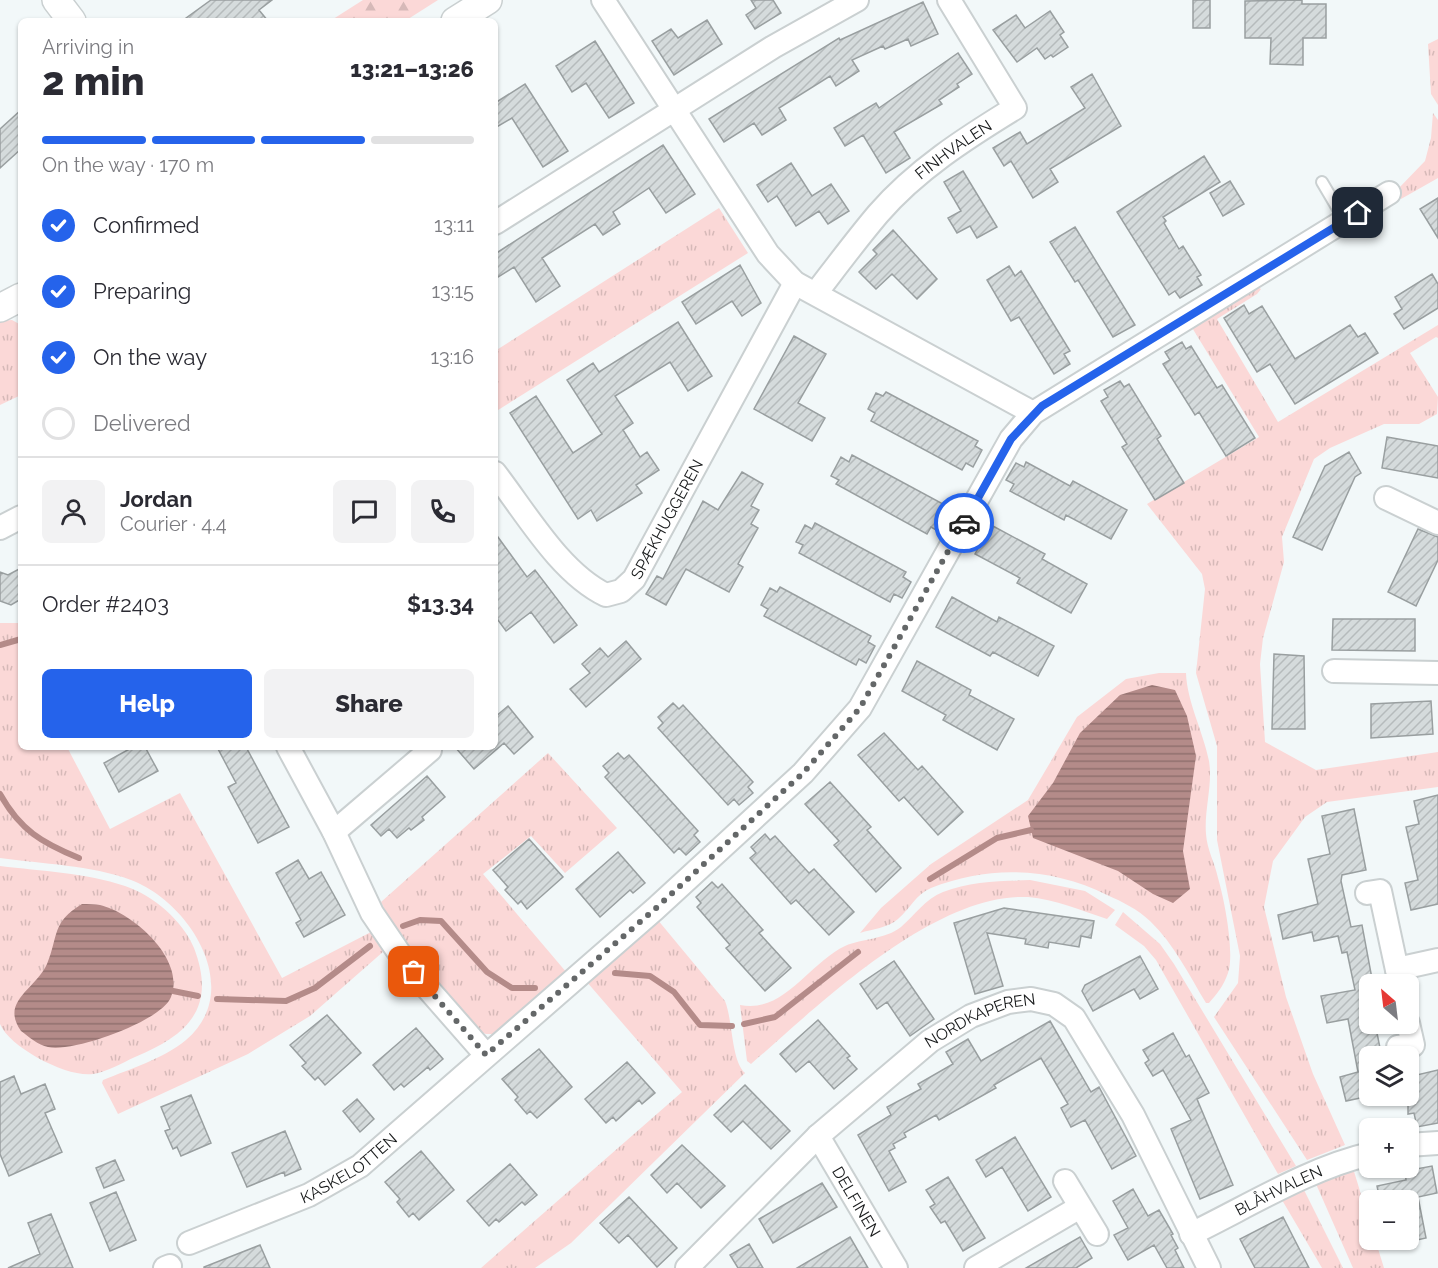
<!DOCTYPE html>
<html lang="en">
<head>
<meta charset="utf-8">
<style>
	:root { --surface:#fff; --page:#f2f2f3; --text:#2b2b33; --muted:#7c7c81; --line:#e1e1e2; --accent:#2563eb }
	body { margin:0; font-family:Raleway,sans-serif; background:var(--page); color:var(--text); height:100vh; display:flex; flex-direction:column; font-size:22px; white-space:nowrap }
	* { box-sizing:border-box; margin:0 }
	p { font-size:20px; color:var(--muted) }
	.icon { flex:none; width:33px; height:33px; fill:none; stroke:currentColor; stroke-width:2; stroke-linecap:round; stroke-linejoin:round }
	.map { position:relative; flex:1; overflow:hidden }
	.details { position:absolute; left:18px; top:18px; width:480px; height:732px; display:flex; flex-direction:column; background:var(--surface); border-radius:9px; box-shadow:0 2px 4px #0004 }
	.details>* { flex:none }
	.needle { width:39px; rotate:332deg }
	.fabs { position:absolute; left:1359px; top:974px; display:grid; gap:12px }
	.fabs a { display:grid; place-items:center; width:60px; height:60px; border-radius:9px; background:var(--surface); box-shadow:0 2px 4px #0004; font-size:30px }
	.pin { position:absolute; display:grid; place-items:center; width:51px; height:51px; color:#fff; margin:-26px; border-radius:12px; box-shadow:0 3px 9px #0006 }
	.courier { position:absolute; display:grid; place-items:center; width:60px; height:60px; margin:-30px; border:4px solid #2563eb; border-radius:50%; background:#fff; color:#222; box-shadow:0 2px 8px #0007 }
	.overview em { font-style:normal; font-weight:800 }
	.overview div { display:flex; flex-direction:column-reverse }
	.overview { display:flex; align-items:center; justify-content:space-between; height:102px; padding:0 24px }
	h1 { font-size:39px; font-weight:800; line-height:45px }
	.bar { display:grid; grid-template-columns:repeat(4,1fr); gap:9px 6px; align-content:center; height:72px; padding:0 24px }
	.bar i { height:8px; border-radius:4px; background:var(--line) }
	.bar .selected { background:var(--accent) }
	.bar p { grid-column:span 4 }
	.line { display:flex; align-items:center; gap:15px; padding:0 24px; border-top:2px solid var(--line) }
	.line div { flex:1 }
	.round { display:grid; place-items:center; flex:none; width:63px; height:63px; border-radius:9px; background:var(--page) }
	ol { padding:0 24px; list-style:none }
	li { display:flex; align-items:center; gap:18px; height:66px }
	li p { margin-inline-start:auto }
	li .icon { padding:6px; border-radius:50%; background:var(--accent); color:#fff; stroke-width:4 }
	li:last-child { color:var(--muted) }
	li i { width:33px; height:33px; border:3px solid var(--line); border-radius:50% }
	.button { display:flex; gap:12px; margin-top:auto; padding:12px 24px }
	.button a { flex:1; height:69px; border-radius:9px; background:var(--accent); color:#fff; font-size:24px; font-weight:800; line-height:69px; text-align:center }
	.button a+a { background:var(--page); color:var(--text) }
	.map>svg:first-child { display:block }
</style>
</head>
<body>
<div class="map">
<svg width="1438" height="1268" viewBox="0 0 1438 1268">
	<defs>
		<pattern id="grass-tufts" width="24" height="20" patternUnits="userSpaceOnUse" patternTransform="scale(1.5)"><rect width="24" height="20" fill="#fbd8d7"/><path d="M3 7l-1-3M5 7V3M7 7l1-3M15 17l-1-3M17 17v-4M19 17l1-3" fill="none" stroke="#d6b9b8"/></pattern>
		<pattern id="forest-firs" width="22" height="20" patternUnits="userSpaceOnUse" patternTransform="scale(1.5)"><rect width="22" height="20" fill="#fbd8d7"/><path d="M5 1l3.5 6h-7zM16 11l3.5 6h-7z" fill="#d6b9b8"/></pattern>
		<pattern id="water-rules" width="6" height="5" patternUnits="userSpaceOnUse" patternTransform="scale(1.5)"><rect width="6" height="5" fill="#b48b89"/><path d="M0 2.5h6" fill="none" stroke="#91716f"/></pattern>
		<pattern id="building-hatch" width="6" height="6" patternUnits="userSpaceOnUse" patternTransform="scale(1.5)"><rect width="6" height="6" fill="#d5dbdc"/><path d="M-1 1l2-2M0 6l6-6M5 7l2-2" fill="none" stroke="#b6bbbc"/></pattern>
	</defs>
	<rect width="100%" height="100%" fill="#f2f8f9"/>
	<path fill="url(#grass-tufts)" d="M1438,39V105L1431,94L1428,44Z
		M1433,113L1438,120V178L1401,199L1397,190L1425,161L1431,138Z
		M719,208L748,253L495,412V351Z
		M1256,286L1261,289L1257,294L1217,319L1278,422L1438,325V338L1436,337L1410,353L1438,397L1437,414L1419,424H1384L1330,448L1314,459L1282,537L1284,562L1263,638L1260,664L1265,742L1316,770L1438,752V787L1327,802L1305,817L1273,861L1264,907L1286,997L1313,1074L1345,1145L1307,1160L1214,1017L1238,983L1240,956L1217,840V746L1196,673L1205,589L1202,574L1147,504L1259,437L1191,326Z
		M12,320L21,325V395L0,405V321Z
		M0,623H21V747H67L110,829L180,793L282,978L371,932L384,951L310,1016L248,1054L118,1114L102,1083L103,1080C130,1069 163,1059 186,1040C245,990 190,902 131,880C91,865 42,864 0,858Z
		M1159,673H1186C1187,702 1203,731 1209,761C1213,784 1204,810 1206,834C1207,850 1215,863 1218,878C1224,898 1235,953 1228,973C1224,985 1217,994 1209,1003H1206C1189,975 1174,944 1150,921C1137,909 1123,902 1107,895C1051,867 989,865 931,888C916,894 910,909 898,919C888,928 872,929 860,933L881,908L931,864L1028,800L1077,717L1126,679Z
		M548,753L617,828L565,873L531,836L483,874L567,973L496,1034H486L476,1030L400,940L381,902Z
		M0,866C41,871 86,873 125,886C153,895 183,921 194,948C217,1008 188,1035 135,1057C122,1063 107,1072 93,1074C68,1078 10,1048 0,1024C0,1015 0,998 0,988C0,947 0,906 0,866Z
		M1030,880L1085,891L1115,910L1107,919C1082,911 1055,899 1028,897C933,893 818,1006 751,1064L747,1061L740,1005C784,1014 809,963 845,946C863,938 884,940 901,927C915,915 925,899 943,892C970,881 1001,881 1030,880Z
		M1123,912L1160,944L1174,964L1296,1166L1278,1174L1156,960L1144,946L1115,925Z
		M657,919L725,1001C733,1021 731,1060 745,1073L571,1243L535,1268H481L682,1092L586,981Z
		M1353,1168L1369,1221L1370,1239H1375L1384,1268H1353L1316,1184Z
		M1304,1190L1343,1268H1322L1282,1200Z"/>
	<path fill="url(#forest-firs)" d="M363,0H438L405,21H330Z"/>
	<path fill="url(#water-rules)" d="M1152,685L1175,690L1187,716L1196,756L1183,851L1190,889L1173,903L1153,894L1118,871L1033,838L1028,816L1053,783L1080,733L1120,695Z
		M82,904C88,904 95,904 100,905C133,913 186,959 171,997C162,1021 73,1053 48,1047C38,1045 29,1037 21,1031C0,1001 35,990 47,964C59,935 51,923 82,904Z"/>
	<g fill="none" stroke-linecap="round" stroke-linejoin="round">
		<path stroke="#b48b89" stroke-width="6" d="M0,645L21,639
			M0,794C20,830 42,843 79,858
			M930,879L997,838L1031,830
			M403,926L420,920L441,921L487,972L512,988H535
			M615,973L650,976L674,992L700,1025L732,1026
			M173,991L198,996
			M217,999L286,1001L315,988L370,946
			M744,1024L775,1017L858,952"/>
	</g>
	<path fill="url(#building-hatch)" stroke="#999fa0" stroke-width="1.5" d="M211,0H272L259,10L268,21H182Z
		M751,0H773L781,13L755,29L746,15L756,8Z
		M1193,0H1210V28H1193Z
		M1302,0V4H1326V38H1303V65L1270,64L1271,38H1245V1Z
		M923,2L938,34L911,46L908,39L885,49L883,46L852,60L859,71L836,86L830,76L779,108L786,120L762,135L754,123L724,142L709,119L839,38L840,40Z
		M1050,11L1064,32L1060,35L1068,47L1053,57L1051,55L1045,59L1037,48L1017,62L993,30L1016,15L1025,28Z
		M707,20L722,44L674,75L652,41L671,29L678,38Z
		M595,41L634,103L609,118L586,83L572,92L556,66Z
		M958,53L972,74L957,84L959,87L939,100L942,104L894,132L910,158L886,173L863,135L845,146L834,128L876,103L879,108Z
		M1092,74L1121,126L1050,169L1058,182L1033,198L1011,161L1004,166L993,148L1020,132L1027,144L1085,108L1071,87Z
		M525,84L568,151L543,167L512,118L495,128V103Z
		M21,110V149L0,168V129Z
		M663,145L695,194L666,213L649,188L613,212L620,224L603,235L595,224L542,258L560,286L536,302L514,267L495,279V254Z
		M1204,156L1220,182L1163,217L1166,221L1164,223L1179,249L1183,246L1201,275L1197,277L1202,285L1180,298L1175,291L1169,295L1117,212Z
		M791,163L812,196L831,184L849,211L828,224L819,211L796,226L777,196L768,202L757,185Z
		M963,171L997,227L977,238L970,226L957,233L948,218L961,211L944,182Z
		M1230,181L1244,204L1223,216L1210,193Z
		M1438,198V238L1420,209Z
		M1075,227L1135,325L1113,337L1078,280L1075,282L1050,242Z
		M893,230L937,279L917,299L892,274L876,289L859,272L877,254L873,250Z
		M740,265L761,303L742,316L732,301L696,324L682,302Z
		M1009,266L1015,276L1021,271L1070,351L1064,354L1070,364L1054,374L1019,317L1011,321L987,280Z
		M1432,274L1438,284V308L1404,329L1394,314L1402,309L1395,297Z
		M1244,305L1249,314L1262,306L1295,359L1350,325L1358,337L1365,333L1378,353L1295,404L1270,364L1257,372L1224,318Z
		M678,322L712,376L688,391L670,362L615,396L633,423L623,430L640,457L647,452L659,470L636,485L642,493L597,521L591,510L578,519L510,413L536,396L573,453L602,434L567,380L593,363L599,372Z
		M794,336L826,354L798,403L825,418L812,441L754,409Z
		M1182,342L1186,349L1191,346L1217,388L1222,385L1255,438L1226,456L1199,412L1195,415L1163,364L1170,360L1165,352Z
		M1120,381L1124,387L1129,384L1161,436L1157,439L1184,483L1155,500L1122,447L1127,444L1101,401L1108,397L1104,390Z
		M886,392L978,441L975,446L982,450L973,467L966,463L962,470L871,421L875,413L868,409L876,393L883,396Z
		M1387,437L1438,446V478L1382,468Z
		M1349,452L1361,473L1355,477L1322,550L1293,537L1325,466Z
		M852,455L943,504L939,511L947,515L938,531L931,527L927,534L836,484L839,480L831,476L841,457L849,462Z
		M1026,462L1070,486L1073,481L1127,510L1111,539L1066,515L1064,520L1010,491L1014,484L1006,480L1016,463L1024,467Z
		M742,472L763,484L751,506L759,510L751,524L758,528L738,564L743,567L729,592L686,569L666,605L646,594L657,576L663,579L703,501L718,510Z
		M815,523L906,572L903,577L911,582L902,598L894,594L890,602L799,553L803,545L796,542L805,525L812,529Z
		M991,525L1045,554L1042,559L1087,584L1071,613L1017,583L1020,578L975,554Z
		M1418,529L1438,537V560L1416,606L1388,592Z
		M495,533L527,577L535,570L577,625L554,643L531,612L506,631L495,616Z
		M21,568V599L11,605L0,601V572L8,575Z
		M780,587L871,636L868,642L875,646L866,663L859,659L856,665L764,616L768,609L761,605L770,588L777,592Z
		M952,597L997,622L999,617L1054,646L1038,676L993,652L990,656L936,627Z
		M1333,619H1415V651L1332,650Z
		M626,641L641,659L586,707L570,689L590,673L582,664L600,648L608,657Z
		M1274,654L1304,656L1305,729H1272Z
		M917,661L971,690L969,695L1014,719L997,750L943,720L946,715L902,691Z
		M1431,701L1433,734L1371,738V704Z
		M673,703L679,709L683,705L753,782L748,787L753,793L739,805L734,799L728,805L658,728L663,723L658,717Z
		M508,706L533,737L514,754L504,743L474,769L455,747H495V717Z
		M884,733L918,770L922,766L963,812L938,835L904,797L899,801L858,755Z
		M133,747H145L158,771L119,792L104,763Z
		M217,747H246L289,827L258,843L228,787L236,783Z
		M618,753L624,759L629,755L698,831L694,835L700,842L686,855L679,848L674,853L605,777L609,773L603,766Z
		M427,776L445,797L422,817L424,820L411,830L409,828L397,838L389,829L381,836L371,825Z
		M830,782L871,827L867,830L901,868L876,892L834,845L839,841L805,804Z
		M1438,795V904L1411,910L1405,883L1418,880L1406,827L1419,824L1414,801Z
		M1354,809L1366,870L1342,875L1341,881L1351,927L1362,925L1373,984H1370V1023H1375L1381,1053L1370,1055V1096L1346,1101L1340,1077L1358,1072L1348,1019L1327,1023L1321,996L1355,990L1347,952L1342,953L1338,936L1314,941L1312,932L1283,939L1278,915L1318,904L1308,859L1330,854L1322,816Z
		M765,834L770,840L775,836L809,873L814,869L854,912L829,935L796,900L791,904L750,858L756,853L751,847Z
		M529,839L563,877L527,909L521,901L518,904L505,890L508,887L493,870Z
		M618,852L645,883L633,893L630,890L600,917L576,889Z
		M298,860L309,879L321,872L345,915L304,937L296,923L301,920L276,873Z
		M712,882L718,888L722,884L763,930L759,933L791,968L765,991L726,948L730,945L697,907L701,903L696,897Z
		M1004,908L1094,921L1091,938L1081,936L1079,947L1049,942L1048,948L1025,944L1026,939L987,933L1003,986L975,994L954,923Z
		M1140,956L1158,989L1140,999L1134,989L1093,1011L1082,991L1085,985Z
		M894,961L934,1019L910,1036L887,1002L877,1009L860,984Z
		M327,1015L361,1053L325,1085L318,1077L315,1080L302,1066L306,1063L290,1045Z
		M818,1020L850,1056L847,1058L857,1069L834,1089L809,1061L796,1072L780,1054Z
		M1050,1021L1091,1092L1099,1087L1136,1156L1112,1169L1085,1120L1071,1127L1061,1108L1068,1104L1041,1058L994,1085L996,1088L939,1120L936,1115L904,1133L906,1137L893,1144L895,1148L889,1151L906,1182L889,1191L858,1135L891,1115L887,1107L921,1089L918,1084L953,1064L946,1052L968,1039L981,1061Z
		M416,1028L443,1059L430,1070L428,1067L404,1087L401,1084L394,1090L373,1065Z
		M1173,1033L1186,1057L1189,1055L1209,1093L1197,1099L1233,1185L1200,1199L1171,1129L1191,1120L1163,1070L1153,1076L1145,1063L1149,1060L1143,1050Z
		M539,1049L572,1087L537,1118L530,1111L527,1114L515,1100L518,1097L502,1079Z
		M627,1062L655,1093L642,1104L639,1100L616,1121L613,1117L606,1123L585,1099Z
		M1438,1070V1123L1417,1127L1414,1113L1408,1114V1077Z
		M14,1076L21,1094L45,1084L55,1109L45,1113L62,1152L9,1176L0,1154V1082Z
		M745,1085L790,1131L771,1149L743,1121L731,1132L714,1115Z
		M191,1095L211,1143L181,1156L177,1147L173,1149L165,1131L170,1129L161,1107Z
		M357,1099L374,1119L360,1132L343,1111Z
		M285,1131L301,1169L285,1176L284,1172L247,1187L232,1153Z
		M1015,1137L1051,1197L1028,1211L1002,1167L986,1177L976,1160Z
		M682,1145L725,1186L701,1208L677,1183L667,1193L651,1175Z
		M421,1151L454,1190L419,1220L413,1213L409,1217L397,1202L400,1199L385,1182Z
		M115,1160L124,1180L104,1188L96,1168Z
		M510,1164L537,1195L525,1205L522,1202L499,1222L496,1219L489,1226L467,1201Z
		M1432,1166L1437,1193L1418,1197L1426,1238L1408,1242V1200H1380L1377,1186L1406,1180L1405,1171Z
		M948,1177L985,1238L963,1251L945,1221L941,1223L930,1207L935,1204L926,1190Z
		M822,1183L837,1207L773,1243L759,1219Z
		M1133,1189L1148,1216L1159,1210L1173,1234L1171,1235L1178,1248L1175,1250L1184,1268H1167L1154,1245L1128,1260L1114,1235L1128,1228L1113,1201Z
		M116,1192L136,1240L110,1251L90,1203Z
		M629,1197L677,1248L657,1267L628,1235L619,1243L600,1223Z
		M51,1214L73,1268H8L40,1254L28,1223Z
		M1283,1217L1309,1268H1255L1240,1239Z
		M850,1237L868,1268H797Z
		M1080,1237L1092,1258L1076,1268H1026Z
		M749,1244L763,1268H738L730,1255Z
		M260,1245L270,1268H204V1267Z"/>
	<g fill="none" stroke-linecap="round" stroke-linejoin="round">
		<g stroke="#cad0d1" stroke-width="14">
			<path id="service" d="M1322,182L1345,221"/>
		</g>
		<g stroke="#cad0d1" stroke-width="26">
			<g id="minor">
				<path d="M603,0L768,254L795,283L1033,413"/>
				<path d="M495,223L773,47L857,0"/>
				<path id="s1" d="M816,293C836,267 856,240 878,214C916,170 966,138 1015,108L949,0"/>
				<path id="s2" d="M495,473C526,513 560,573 606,595L621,591L634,579L795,283"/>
				<path d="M1386,498L1438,523"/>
				<path d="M0,528L21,517"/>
				<path d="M1334,671L1438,673"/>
				<path d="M288,747L334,832L372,913L408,966L486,1055"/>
				<path d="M334,832L430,750"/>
				<path d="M1367,893L1380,891L1400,984"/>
				<path d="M1397,969L1438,960"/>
				<path d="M1398,1047L1413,1045L1408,1023"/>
				<path id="s3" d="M818,1136L896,1268"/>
				<path d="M1408,1145L1438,1143"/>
				<path d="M1065,1181L1097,1234"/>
				<path id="s4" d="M1191,1234C1247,1207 1309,1168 1370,1154"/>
				<path id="s5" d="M189,1243L309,1195L360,1166L655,909L803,773L860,708L1011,439L1033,413L1389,193"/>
				<path d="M165,1268L170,1266"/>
				<path id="s6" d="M687,1268L818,1136L930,1041L971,1016L1008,1002L1031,999L1054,1004L1074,1018L1133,1115L1209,1268"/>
				<path d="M976,1268L1080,1207"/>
			</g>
		</g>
		<g stroke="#cad0d1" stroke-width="30">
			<path id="tertiary" d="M56,0L72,21
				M455,21L488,0
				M0,308L21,297"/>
		</g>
		<use href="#service" stroke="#fff" stroke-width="10"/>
		<use href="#minor" stroke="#fff" stroke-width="22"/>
		<use href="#tertiary" stroke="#fff" stroke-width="27"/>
	</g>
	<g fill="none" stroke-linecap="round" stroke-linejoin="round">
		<path stroke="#646768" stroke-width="6" stroke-dasharray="0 10.8" d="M414,972L486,1055L655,909L803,773L860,708L964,523"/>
		<path stroke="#2563eb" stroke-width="8" d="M964,523L1011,439L1042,406L1358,213"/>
	</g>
	<g text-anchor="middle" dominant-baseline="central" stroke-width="5" stroke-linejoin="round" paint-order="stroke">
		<g font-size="16" fill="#17191a" stroke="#fff">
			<text stroke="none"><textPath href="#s1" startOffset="200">FINHVALEN</textPath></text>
			<text stroke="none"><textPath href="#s2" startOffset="268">SPÆKHUGGEREN</textPath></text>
			<text stroke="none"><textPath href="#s6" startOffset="388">NORDKAPEREN</textPath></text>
			<text stroke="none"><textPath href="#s5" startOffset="177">KASKELOTTEN</textPath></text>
			<text stroke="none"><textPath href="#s4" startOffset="98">BLÅHVALEN</textPath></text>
			<text stroke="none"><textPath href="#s3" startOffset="76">DELFINEN</textPath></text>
		</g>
	</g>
</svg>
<div class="fabs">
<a><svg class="needle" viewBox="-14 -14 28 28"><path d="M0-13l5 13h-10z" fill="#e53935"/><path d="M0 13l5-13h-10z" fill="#7c7c81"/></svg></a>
<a><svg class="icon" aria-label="layers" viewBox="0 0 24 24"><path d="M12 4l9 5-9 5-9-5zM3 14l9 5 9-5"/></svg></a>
<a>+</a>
<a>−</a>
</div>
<div class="pin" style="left:414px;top:972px;background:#ea580c"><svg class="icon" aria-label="bag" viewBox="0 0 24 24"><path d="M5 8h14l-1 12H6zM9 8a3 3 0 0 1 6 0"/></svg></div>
<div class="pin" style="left:1358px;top:213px;background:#1f2937"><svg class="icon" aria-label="home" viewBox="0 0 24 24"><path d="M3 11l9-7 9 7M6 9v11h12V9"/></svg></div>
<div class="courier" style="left:964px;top:523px"><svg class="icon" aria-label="car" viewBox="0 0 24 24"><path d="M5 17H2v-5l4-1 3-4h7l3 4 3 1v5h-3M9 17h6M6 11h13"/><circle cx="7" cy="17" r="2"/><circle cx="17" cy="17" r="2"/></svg></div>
<section class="details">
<div class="overview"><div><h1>2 min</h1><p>Arriving in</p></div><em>13:21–13:26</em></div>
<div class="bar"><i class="selected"></i><i class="selected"></i><i class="selected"></i><i></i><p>On the way · 170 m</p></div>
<ol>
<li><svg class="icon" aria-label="check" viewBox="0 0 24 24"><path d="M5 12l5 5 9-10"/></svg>Confirmed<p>13:11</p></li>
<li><svg class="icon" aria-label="check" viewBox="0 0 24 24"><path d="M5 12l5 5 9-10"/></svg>Preparing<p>13:15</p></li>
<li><svg class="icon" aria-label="check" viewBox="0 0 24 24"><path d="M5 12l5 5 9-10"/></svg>On the way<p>13:16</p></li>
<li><i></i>Delivered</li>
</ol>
<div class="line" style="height:108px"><a class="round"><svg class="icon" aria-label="person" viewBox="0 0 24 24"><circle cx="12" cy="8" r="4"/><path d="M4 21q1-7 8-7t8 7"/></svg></a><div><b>Jordan</b><p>Courier · 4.4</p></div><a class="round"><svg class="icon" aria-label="chat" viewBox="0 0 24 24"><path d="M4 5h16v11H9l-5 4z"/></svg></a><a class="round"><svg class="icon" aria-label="phone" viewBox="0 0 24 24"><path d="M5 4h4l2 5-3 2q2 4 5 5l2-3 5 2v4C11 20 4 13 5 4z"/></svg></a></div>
<div class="line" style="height:78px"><div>Order #2403</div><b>$13.34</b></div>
<div class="button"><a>Help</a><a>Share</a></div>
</section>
</div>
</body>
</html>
